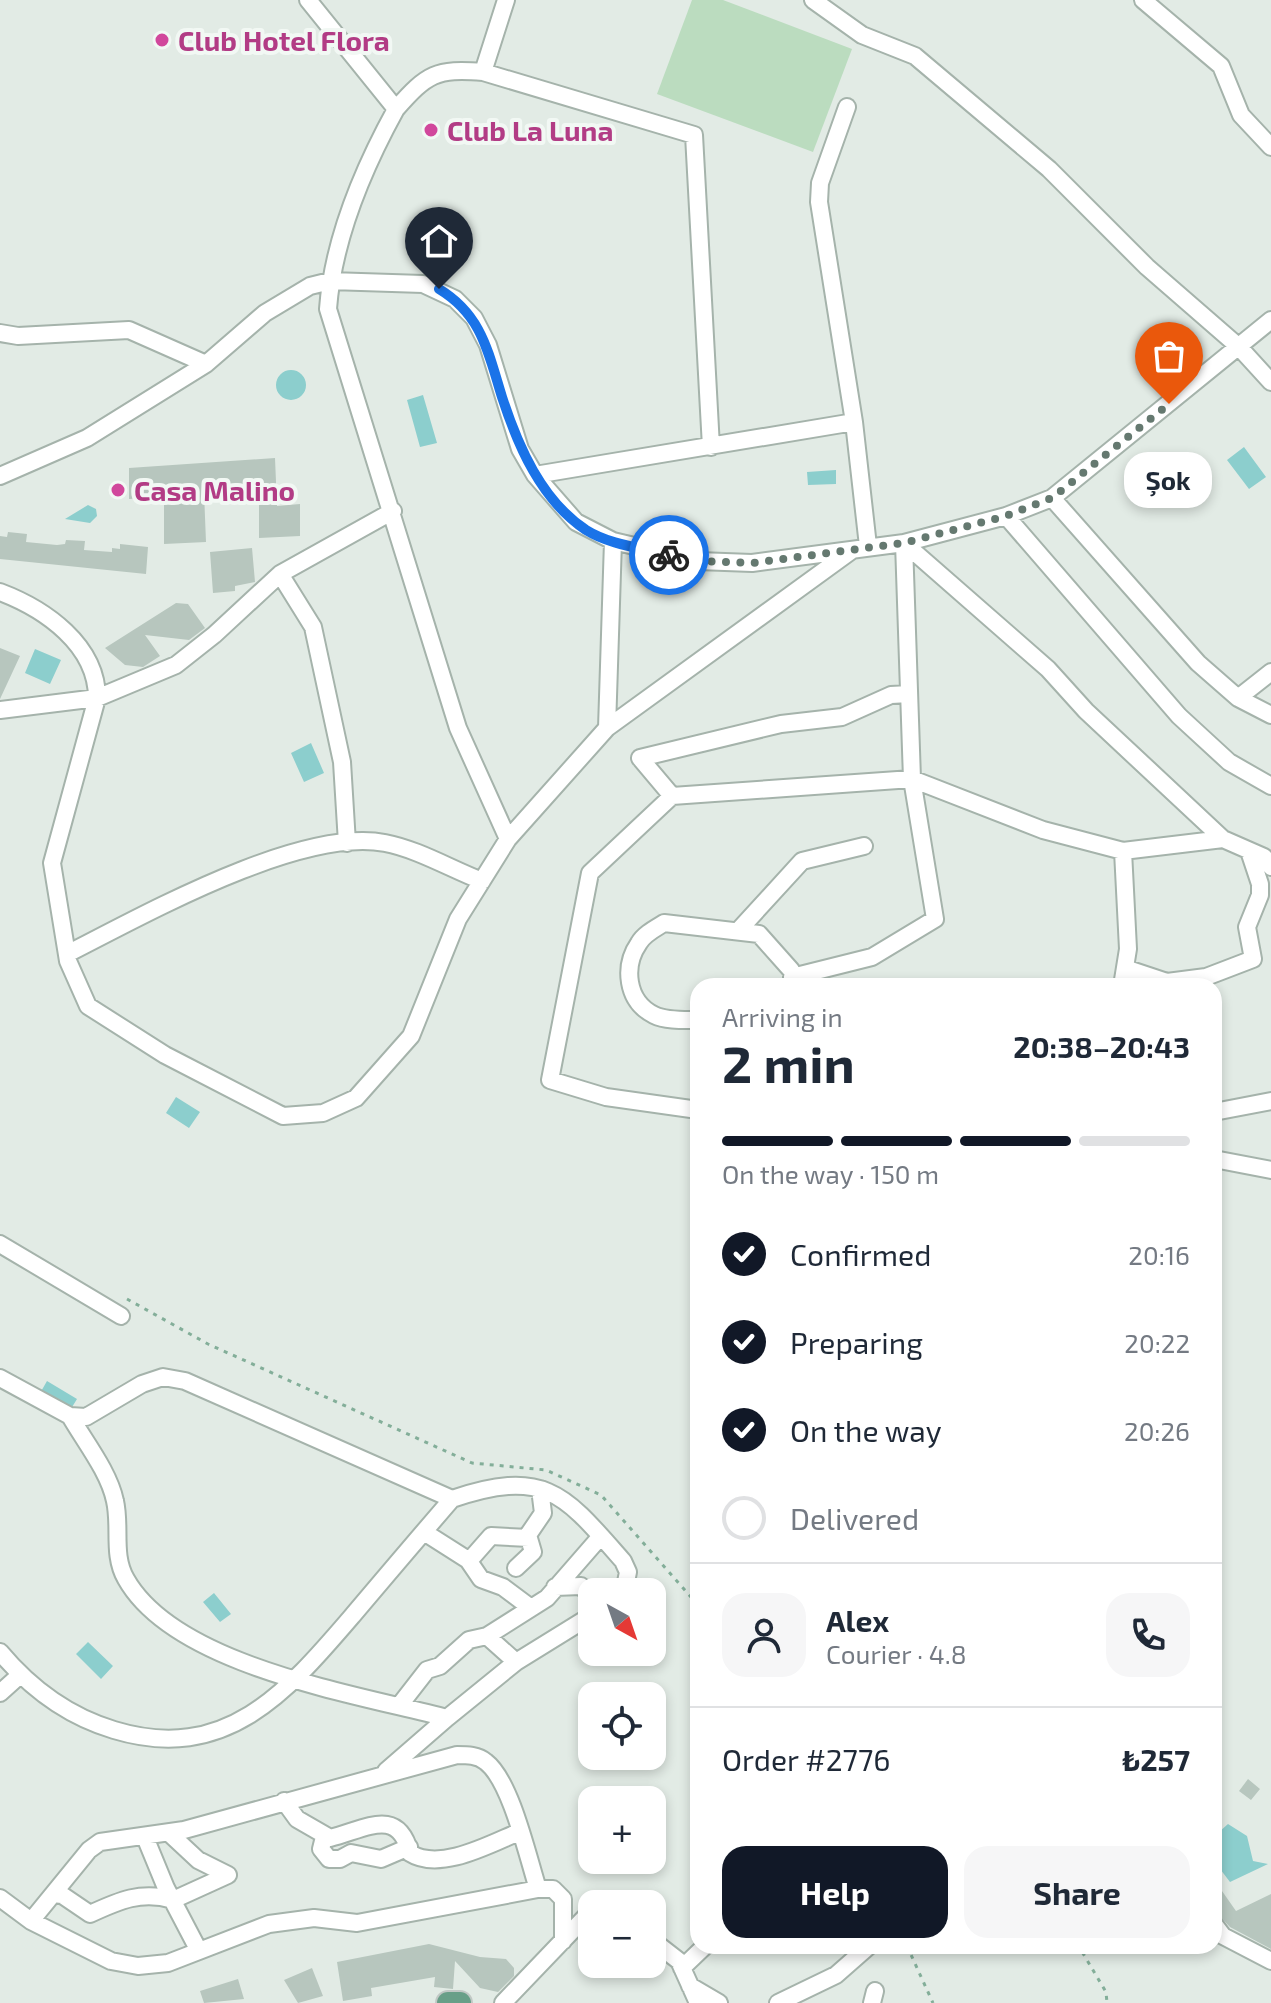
<!DOCTYPE html>
<html lang="en">
<head>
<meta charset="utf-8">
<style>
	:root { --surface:#fff; --page:#f6f6f7; --text:#1f2937; --muted:#747a83; --line:#e0e1e3; --accent:#111827 }
	body { margin:0; font-family:"Exo 2",sans-serif; background:var(--page); color:var(--text); height:100vh; display:flex; flex-direction:column; font-size:30px; white-space:nowrap }
	* { box-sizing:border-box; margin:0 }
	p { font-size:26px; color:var(--muted) }
	.icon { flex:none; width:44px; height:44px; fill:none; stroke:currentColor; stroke-width:2; stroke-linecap:round; stroke-linejoin:round }
	.map { position:relative; flex:1; overflow:hidden }
	.drawer { position:absolute; left:690px; top:978px; width:532px; height:976px; display:flex; flex-direction:column; background:var(--surface); border-radius:24px; box-shadow:0 4px 12px #0003 }
	.drawer>* { flex:none }
	.needle { width:52px; rotate:140deg }
	.fabs { position:absolute; left:578px; top:1578px; display:grid; gap:16px }
	.fabs a { display:grid; place-items:center; width:88px; height:88px; border-radius:16px; background:var(--surface); box-shadow:0 4px 12px #0003; font-size:40px }
	.pin { position:absolute; display:grid; place-items:center; width:68px; height:68px; color:#fff; margin:-82px -34px; border-radius:50% 50% 50% 0; rotate:-45deg; box-shadow:0 0 8px #0007 }
	.pin .icon { rotate:45deg }
	.courier { position:absolute; display:grid; place-items:center; width:80px; height:80px; margin:-40px; border:6px solid #1a73e8; border-radius:50%; background:#fff; color:#222; box-shadow:0 2px 10px #0007 }
	.bubble { position:absolute; height:56px; border-radius:24px; background:var(--surface); box-shadow:0 4px 12px #0003; font-size:26px; font-weight:700; line-height:56px; text-align:center }
	.headline em { font-style:normal; font-weight:700 }
	.headline div { display:flex; flex-direction:column-reverse }
	.headline { display:flex; align-items:center; justify-content:space-between; height:136px; padding:0 32px }
	h1 { font-size:52px; font-weight:700; line-height:60px }
	.bar { display:grid; grid-template-columns:repeat(4,1fr); gap:12px 8px; align-content:center; height:96px; padding:0 32px }
	.bar i { height:10px; border-radius:6px; background:var(--line) }
	.bar .active { background:var(--accent) }
	.bar p { grid-column:span 4 }
	.line { display:flex; align-items:center; gap:20px; padding:0 32px; border-top:2px solid var(--line) }
	.line div { flex:1 }
	.round { display:grid; place-items:center; flex:none; width:84px; height:84px; border-radius:24px; background:var(--page) }
	ol { padding:0 32px; list-style:none }
	li { display:flex; align-items:center; gap:24px; height:88px }
	li p { margin-inline-start:auto }
	li .icon { padding:8px; border-radius:50%; background:var(--accent); color:#fff; stroke-width:4 }
	li:last-child { color:var(--muted) }
	li i { width:44px; height:44px; border:4px solid var(--line); border-radius:50% }
	.action { display:flex; gap:16px; margin-top:auto; padding:16px 32px }
	.action a { flex:1; height:92px; border-radius:24px; background:var(--accent); color:#fff; font-size:32px; font-weight:700; line-height:92px; text-align:center }
	.action a+a { background:var(--page); color:var(--text) }
	.map>svg:first-child { display:block }
</style>
</head>
<body>
<div class="map">
<svg width="1271" height="2003" viewBox="0 0 1271 2003">
	<rect width="100%" height="100%" fill="#e2ebe5"/>
	<path fill="#bbdcbf" d="M692,0H723L852,49L813,152L657,94Z"/>
	<path fill="#8ccecd" d="M276 385a15 15 0 1 1 30 0a15 15 0 1 1-30 0Z
		M423,395L437,443L420,447L407,400Z
		M1244,447L1266,477L1249,489L1227,460Z
		M836,470V484L808,485L807,472Z
		M88,505L96,509L97,516L90,523L65,519Z
		M35,649L61,660L50,684L25,673Z
		M311,743L324,773L304,782L291,753Z
		M176,1097L200,1112L189,1128L166,1113Z
		M47,1381L77,1399L69,1412L39,1395Z
		M214,1593L231,1614L220,1622L203,1602Z
		M88,1642L113,1666L101,1679L76,1654Z
		M1228,1824L1247,1836L1253,1861L1268,1864L1230,1882L1214,1861V1847L1221,1845L1219,1832Z"/>
	<path fill="#b7c6be" d="M275,458L277,506L300,504V536L259,538V491L204,492L206,542L164,544V497L129,499V468Z
		M8,532L27,534L26,542L57,545L65,544L66,540L85,541L84,550L112,552V548L120,549V544L148,547L146,574L0,559V536L7,537Z
		M252,548L255,582L235,586V591L213,593L210,552Z
		M176,603L188,604L205,628L189,640L145,635L160,656L143,667L125,665L105,648Z
		M0,648L20,656L0,699Z
		M1248,1779L1260,1789L1251,1800L1239,1791Z
		M1222,1891L1236,1911L1271,1894V1949L1230,1927L1218,1914L1214,1908V1897Z
		M429,1944L480,1957L506,1959L514,1968V1976L498,1992L480,1988L455,1961L453,1989L434,1987L435,1977L371,1988L372,1996L343,2001L337,1962Z
		M312,1968L323,1996L298,2003L284,1980Z
		M238,1979L244,1999L204,2003L200,1991Z"/>
	<g fill="none" stroke-linecap="round" stroke-linejoin="round">
		<g stroke="#a5b3ab" stroke-width="20">
			<path id="minor" d="M308,0L396,109C363,169 333,240 328,309L458,728L508,839
				M813,0L862,35L915,56L1049,169L1147,267L1239,347L1271,382
				M1143,0L1221,66L1241,115L1271,147
				M483,72L506,0
				M847,107L820,183L819,202L854,422L868,546
				M396,109C427,74 436,68 483,72L694,135L711,447
				M0,333L18,336L129,330L206,364
				M535,475L854,422
				M0,476L87,438L206,364L265,313L310,286L330,281L423,284L455,299L474,318L488,345L520,449L535,475L576,522L613,541L698,561L752,563L904,543L1006,516L1052,498L1271,320
				M1052,498L1198,663L1238,698L1271,715
				M1006,516L1179,716L1229,762L1271,786
				M280,574L313,627L342,762L347,843
				M0,592C45,609 97,645 97,698L52,863L68,961L88,1006L165,1055L283,1116L323,1113L356,1098L411,1036L458,919L508,839L607,728L851,551
				M1238,698L1271,672
				M0,710L97,698L176,665L214,635L280,574L393,511
				M607,728L613,541
				M640,758L781,724L842,717L891,695L909,694
				M640,758L672,796
				M738,931L802,861L864,846
				M67,954C144,915 300,827 385,843C417,849 451,869 482,881
				M1125,968L1167,982L1206,977L1253,959L1247,927L1260,895V884L1249,851
				M792,977L872,957L935,919L912,779L904,543L1048,669L1086,711L1223,839L1264,857L1271,867
				M1122,986L1128,949L1123,851
				M698,1020C684,1020 666,1021 654,1015C626,1001 623,966 639,943C644,934 656,928 664,923L759,934L791,970L796,984
				M698,1110L606,1097L550,1080L590,873L672,796L912,779L1043,830L1123,851L1223,839
				M1214,1112L1271,1101
				M1214,1159L1271,1170
				M0,1244L121,1316
				M0,1378L70,1416L86,1417L142,1384L163,1377L185,1381L452,1499C546,1467 565,1495 623,1561L628,1572L624,1592
				M70,1416C85,1442 109,1472 115,1501C121,1527 112,1555 126,1579C175,1666 356,1694 447,1718L386,1771
				M424,1532L468,1560L481,1579L503,1587L531,1608
				M469,1561L491,1536L529,1538
				M516,1568L533,1552L528,1535L543,1513L540,1489
				M555,1587L581,1586L592,1597
				M487,1636L516,1662
				M0,1652C31,1689 67,1716 114,1730C226,1764 287,1692 353,1615C386,1576 419,1537 452,1499
				M0,1693L20,1675
				M399,1706L427,1670L440,1666L469,1640L487,1636L547,1598L601,1536
				M447,1718L516,1662L592,1615
				M284,1801L297,1819L330,1838C366,1829 398,1806 410,1853C440,1872 490,1844 519,1832
				M145,1837L166,1888L199,1951
				M324,1837L321,1849L329,1859H340L351,1853L381,1859L409,1847
				M53,1894L62,1895L90,1914C118,1901 142,1890 173,1900L228,1875L198,1860L169,1833
				M0,1898L31,1921L111,1961L138,1966L168,1963L269,1924L314,1918L357,1923L538,1889H553L563,1899V1941
				M598,1904L601,1901L605,1904
				M31,1921L89,1850L100,1842L184,1830L457,1755C467,1755 478,1755 486,1762C511,1781 528,1858 538,1889
				M1214,1924L1223,1936L1271,1961
				M652,1940L679,1961L698,2003
				M682,1968L705,1946
				M690,1986L719,2003
				M503,2003L592,1910
				M778,2003L836,1975L869,1946
				M872,2003L875,1991"/>
		</g>
		<g stroke="#c1c8c5" stroke-width="26">
			<path id="major" d="M448,2003H460"/>
		</g>
		<path stroke="#83ae99" stroke-width="3" stroke-dasharray="4 6" stroke-linecap="butt" d="M127,1299L208,1344L472,1463L546,1470L601,1495L698,1605
			M907,1946L933,2003
			M1075,1946L1081,1950L1106,1992L1107,2003"/>
		<use href="#minor" stroke="#fff" stroke-width="16"/>
		<use href="#major" stroke="#689f88" stroke-width="22"/>
	</g>
	<g fill="none" stroke-linecap="round" stroke-linejoin="round">
		<path stroke="#657970" stroke-width="8" stroke-dasharray="0 14.4" d="M669,555L698,561L752,563L904,543L1006,516L1052,498L1169,404"/>
		<path stroke="#1a73e8" stroke-width="10" d="M439,289C482,315 488,352 502,397C518,446 541,500 586,530C610,545 642,548 669,555"/>
	</g>
	<g fill="#d1479c" stroke="#f2f8f4" stroke-width="3">
		<circle cx="162" cy="40" r="8"/>
		<circle cx="431" cy="130" r="8"/>
		<circle cx="118" cy="490" r="8"/>
	</g>
	<g text-anchor="middle" dominant-baseline="central" stroke-width="8" stroke-linejoin="round" paint-order="stroke">
		<g font-size="28" font-weight="bold" fill="#b23c85" stroke="#f2f8f4" text-anchor="start">
			<text x="178" y="40">Club Hotel Flora</text>
			<text x="447" y="130">Club La Luna</text>
			<text x="134" y="490">Casa Malino</text>
		</g>
	</g>
</svg>
<div class="fabs">
<a><svg class="needle" viewBox="-14 -14 28 28"><path d="M0-13l5 13h-10z" fill="#e53935"/><path d="M0 13l5-13h-10z" fill="#747a83"/></svg></a>
<a><svg class="icon" aria-label="locate" viewBox="0 0 24 24"><circle cx="12" cy="12" r="6"/><path d="M12 2v4M12 18v4M2 12h4M18 12h4"/></svg></a>
<a>+</a>
<a>−</a>
</div>
<div class="pin" style="left:1169px;top:404px;background:#ea580c"><svg class="icon" aria-label="bag" viewBox="0 0 24 24"><path d="M5 8h14l-1 12H6zM9 8a3 3 0 0 1 6 0"/></svg></div>
<div class="pin" style="left:439px;top:289px;background:#1f2937"><svg class="icon" aria-label="home" viewBox="0 0 24 24"><path d="M3 11l9-7 9 7M6 9v11h12V9"/></svg></div>
<div class="courier" style="left:669px;top:555px"><svg class="icon" aria-label="bike" viewBox="0 0 24 24"><circle cx="6" cy="16" r="4"/><circle cx="18" cy="16" r="4"/><path d="M6 16l4-8h5l3 8M10 8l3 8H6M13 5h3"/></svg></div>
<div class="bubble" style="left:1124px;top:452px;width:88px">Şok</div>
<section class="drawer">
<div class="headline"><div><h1>2 min</h1><p>Arriving in</p></div><em>20:38–20:43</em></div>
<div class="bar"><i class="active"></i><i class="active"></i><i class="active"></i><i></i><p>On the way · 150 m</p></div>
<ol>
<li><svg class="icon" aria-label="check" viewBox="0 0 24 24"><path d="M5 12l5 5 9-10"/></svg>Confirmed<p>20:16</p></li>
<li><svg class="icon" aria-label="check" viewBox="0 0 24 24"><path d="M5 12l5 5 9-10"/></svg>Preparing<p>20:22</p></li>
<li><svg class="icon" aria-label="check" viewBox="0 0 24 24"><path d="M5 12l5 5 9-10"/></svg>On the way<p>20:26</p></li>
<li><i></i>Delivered</li>
</ol>
<div class="line" style="height:144px"><a class="round"><svg class="icon" aria-label="person" viewBox="0 0 24 24"><circle cx="12" cy="8" r="4"/><path d="M4 21q1-7 8-7t8 7"/></svg></a><div><b>Alex</b><p>Courier · 4.8</p></div><a class="round"><svg class="icon" aria-label="phone" viewBox="0 0 24 24"><path d="M5 4h4l2 5-3 2q2 4 5 5l2-3 5 2v4C11 20 4 13 5 4z"/></svg></a></div>
<div class="line" style="height:104px"><div>Order #2776</div><b>₺257</b></div>
<div class="action"><a>Help</a><a>Share</a></div>
</section>
</div>
</body>
</html>
